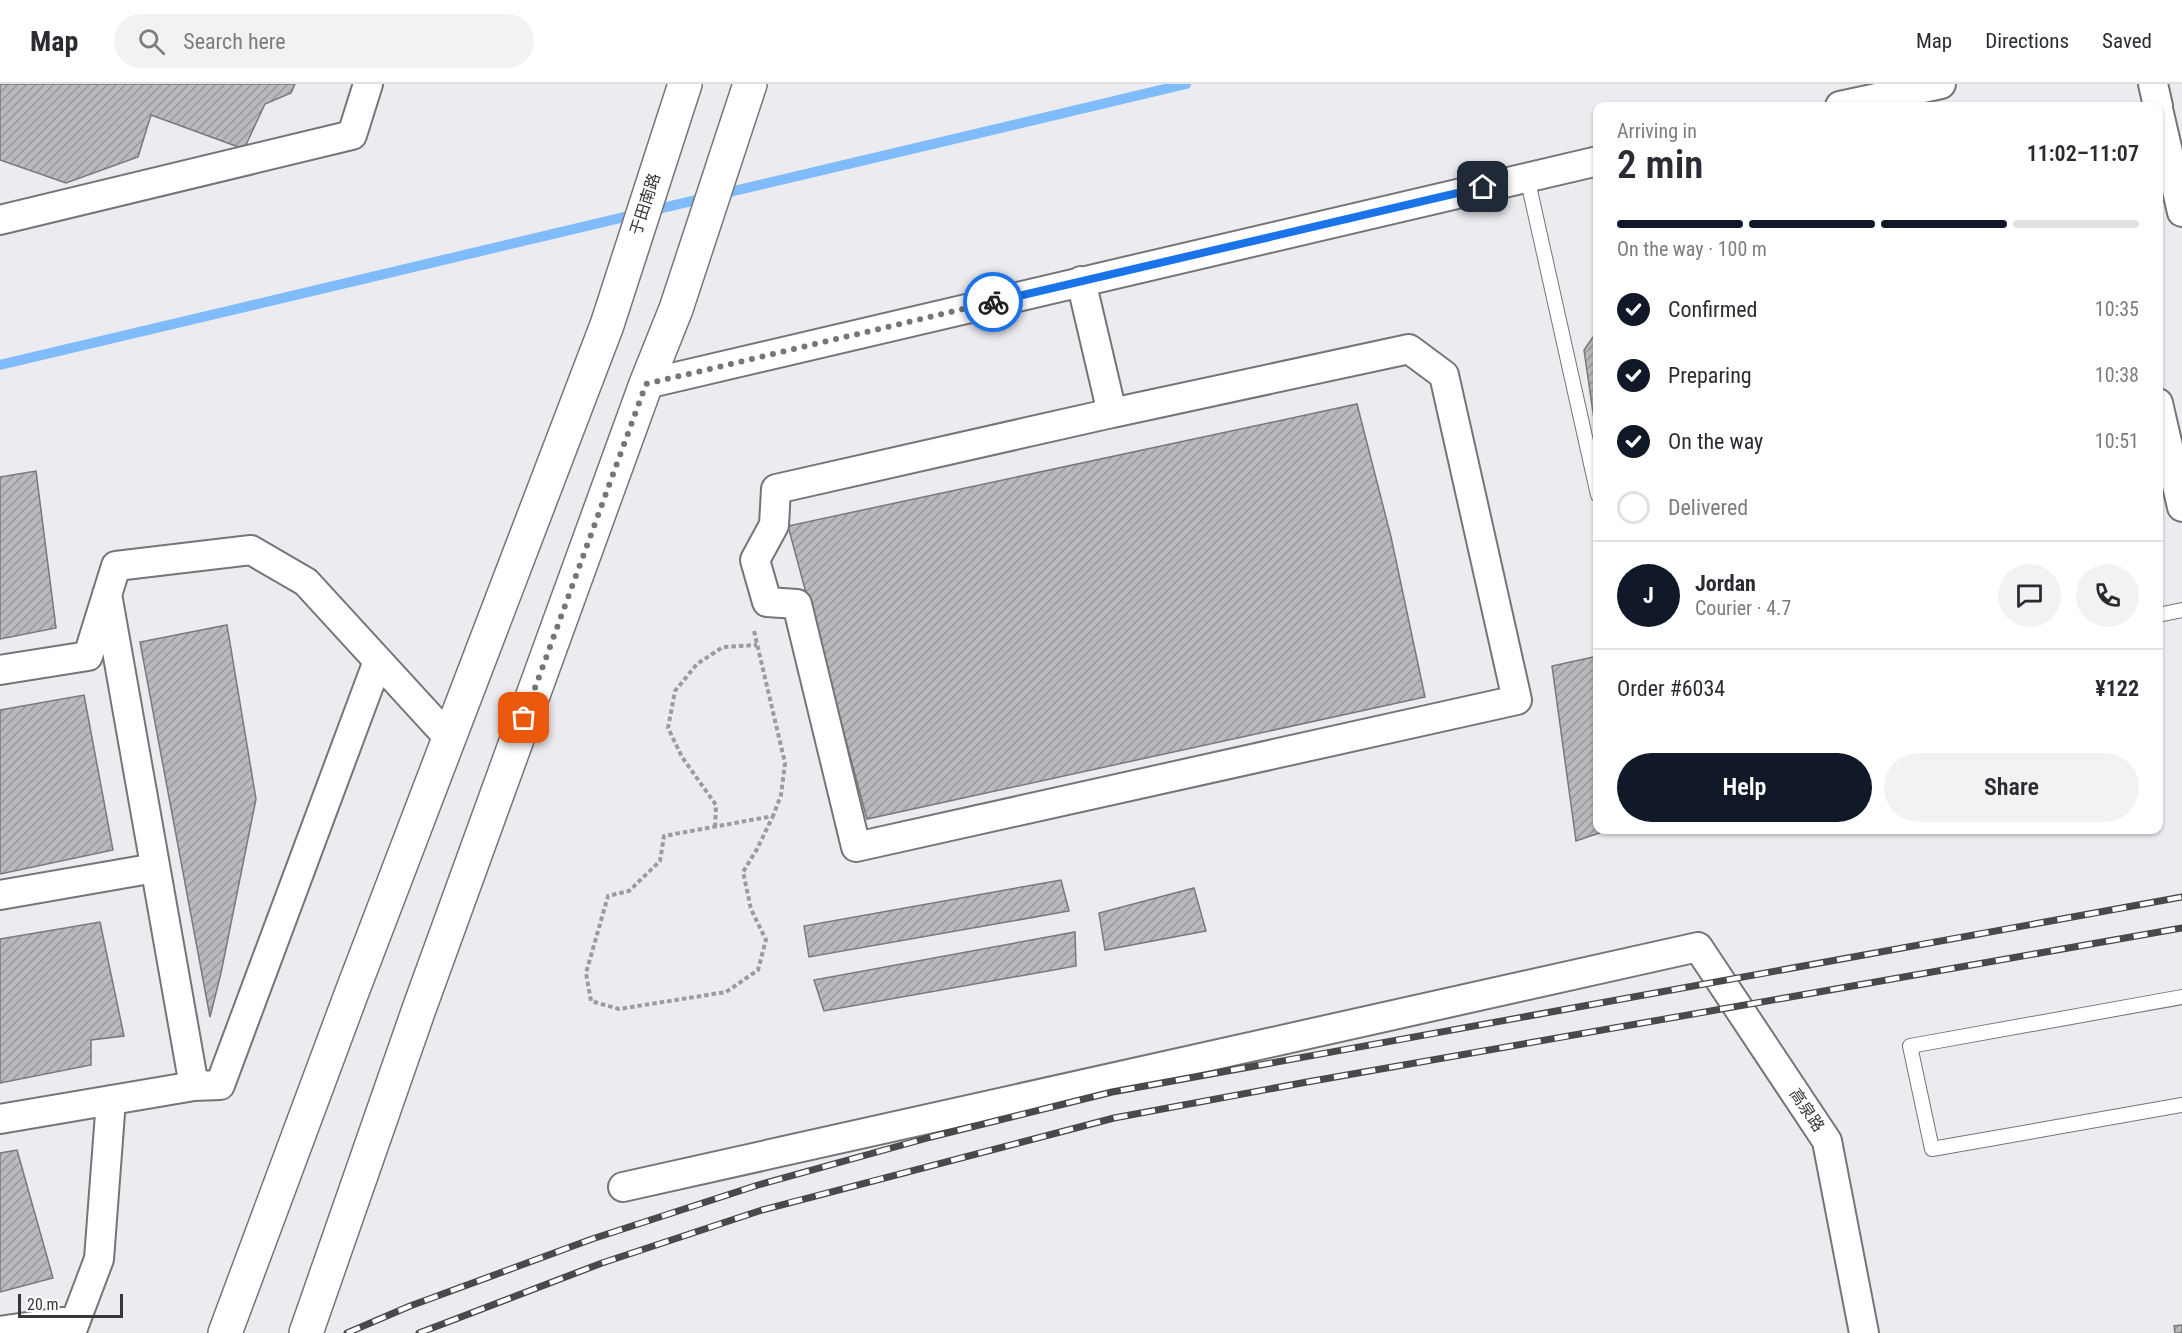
<!DOCTYPE html>
<html lang="en">
<head>
<meta charset="utf-8">
<style>
	:root { --surface:#fff; --page:#f2f2f3; --text:#2b2b33; --muted:#7c7c81; --line:#e1e1e2; --accent:#111827 }
	body { margin:0; font-family:"Roboto Condensed","Noto Sans SC",sans-serif; background:var(--page); color:var(--text); height:100vh; display:flex; flex-direction:column; font-size:22px; white-space:nowrap }
	* { box-sizing:border-box; margin:0 }
	p { font-size:20px; color:var(--muted) }
	.icon { flex:none; width:33px; height:33px; fill:none; stroke:currentColor; stroke-width:2; stroke-linecap:round; stroke-linejoin:round }
	.map { position:relative; flex:1; overflow:hidden }
	.details { position:absolute; left:1593px; top:18px; width:570px; height:732px; display:flex; flex-direction:column; background:var(--surface); border-radius:12px; box-shadow:0 2px 4px #0004 }
	.details>* { flex:none }
	.scale { position:absolute; left:18px; bottom:15px; width:105px; box-sizing:border-box; padding-left:6px; border:3px solid #363537; border-top:0; font-size:16px; line-height:21px; white-space:nowrap; color:#363537; -webkit-text-stroke:4px #fff; paint-order:stroke }
	.pin { position:absolute; display:grid; place-items:center; width:51px; height:51px; color:#fff; margin:-26px; border-radius:12px; box-shadow:0 3px 9px #0006 }
	.courier { position:absolute; display:grid; place-items:center; width:60px; height:60px; margin:-30px; border:4px solid #1a73e8; border-radius:50%; background:#fff; color:#222; box-shadow:0 2px 8px #0007 }
	.summary em { font-style:normal; font-weight:600 }
	.summary div { display:flex; flex-direction:column-reverse }
	.summary { display:flex; align-items:center; justify-content:space-between; height:102px; padding:0 24px }
	h1 { font-size:39px; font-weight:600; line-height:45px }
	.bar { display:grid; grid-template-columns:repeat(4,1fr); gap:9px 6px; align-content:center; height:72px; padding:0 24px }
	.bar i { height:8px; border-radius:4px; background:var(--line) }
	.bar .on { background:var(--accent) }
	.bar p { grid-column:span 4 }
	.line { display:flex; align-items:center; gap:15px; padding:0 24px; border-top:2px solid var(--line) }
	.line div { flex:1 }
	.round { display:grid; place-items:center; flex:none; width:63px; height:63px; border-radius:32px; background:var(--page) }
	ol { padding:0 24px; list-style:none }
	li { display:flex; align-items:center; gap:18px; height:66px }
	li p { margin-inline-start:auto }
	li .icon { padding:6px; border-radius:50%; background:var(--accent); color:#fff; stroke-width:4 }
	li:last-child { color:var(--muted) }
	li i { width:33px; height:33px; border:3px solid var(--line); border-radius:50% }
	.primary-button { display:flex; gap:12px; margin-top:auto; padding:12px 24px }
	.primary-button a { flex:1; height:69px; border-radius:36px; background:var(--accent); color:#fff; font-size:24px; font-weight:600; line-height:69px; text-align:center }
	.primary-button a+a { background:var(--page); color:var(--text) }
	header { display:flex; align-items:center; gap:36px; box-sizing:border-box; height:84px; padding:0 30px; background:var(--surface); border-bottom:2px solid var(--line) }
	header strong { font-size:28px }
	nav { display:flex; gap:33px; margin-inline-start:auto; font-size:21px }
	.search { width:420px; height:54px; background:var(--page); display:flex; align-items:center; gap:15px; box-sizing:border-box; padding:0 21px; border-radius:33px; color:var(--muted); font-size:22px }
	.map>svg:first-child { display:block }
</style>
</head>
<body>
<header>
<strong>Map</strong>
<div class="search"><svg class="icon" aria-label="search" viewBox="0 0 24 24"><circle cx="10" cy="10" r="6"/><path d="M15 15l6 6"/></svg>Search here</div>
<nav><a>Map</a><a>Directions</a><a>Saved</a></nav>
</header>
<div class="map">
<svg width="2182" height="1249" viewBox="0 0 2182 1249">
	<defs>
		<pattern id="building-hatch" width="6" height="6" patternUnits="userSpaceOnUse" patternTransform="scale(1.5)"><rect width="6" height="6" fill="#bab9bd"/><path d="M-1 1l2-2M0 6l6-6M5 7l2-2" fill="none" stroke="#98979a"/></pattern>
	</defs>
	<rect width="100%" height="100%" fill="#ececf0"/>
	<g fill="none" stroke-linecap="round" stroke-linejoin="round">
		<path stroke="#80bbfc" stroke-width="10" d="M0,281L1186,0"/>
	</g>
	<path fill="url(#building-hatch)" stroke="#79797d" stroke-width="1.5" d="M0,0H295L291,9L265,20L244,65L151,31L138,73L66,99L0,76Z
		M1598,246V363L1584,266Z
		M1357,320L1391,453L1425,613L867,735L788,442Z
		M36,387L56,544L0,555V393Z
		M227,541L256,715L221,889L210,933L140,558Z
		M1598,572V746H1608L1576,757L1552,582Z
		M84,611L113,766L0,790V626Z
		M1061,796L1069,827L809,873L804,842Z
		M1194,804L1206,847L1105,866L1099,829Z
		M100,838L124,952L91,956V981L0,999V855Z
		M1075,848L1076,882L824,927L814,896Z
		M17,1066L53,1194L0,1208V1069Z
		M2182,1241V1249H2175L2174,1242Z"/>
	<g fill="none" stroke-linecap="round" stroke-linejoin="round">
		<g stroke="#757578" stroke-width="16">
			<path id="service" d="M1527,93L1598,411
				M2158,531L2182,526
				M2182,913L1910,962L1932,1065L2182,1021"/>
		</g>
		<g stroke="#757578" stroke-width="32">
			<path id="minor" d="M2153,0L2158,22
				M1840,22L1941,0
				M2158,25L2182,128
				M0,136L352,51L368,0
				M1081,197L1112,329L1409,265L1444,291L1517,616L856,763L797,520L767,518L755,476L774,441L776,405L1112,329
				M646,300L1598,77
				M2158,319L2182,423
				M107,510L194,1002L220,1001L378,577
				M0,586L88,572L116,482L251,466L306,498L449,654
				M0,811L155,784
				M0,1035L194,1002
				M623,1103L1698,863L1827,1057L1864,1249
				M0,1247L76,1236
				M71,1249L99,1175L111,1016"/>
		</g>
		<g stroke="#757578" stroke-width="36">
			<path id="tertiary" d="M225,1249L352,908L607,241L685,0
				M306,1249L419,925L646,300L676,225L750,0"/>
		</g>
		<path stroke="#9c9c9f" stroke-width="4" stroke-dasharray="4.5 3" stroke-linecap="butt" d="M754,547L785,679L781,711L773,732L664,752L660,777L629,807L608,812L586,889L591,917L619,925L726,908L758,886L766,856L751,825L743,788L757,765L773,732
			M715,743L716,721L682,673L668,644L675,607L697,580L723,563L757,561"/>
		<use href="#service" stroke="#fff" stroke-width="14"/>
		<use href="#minor" stroke="#fff" stroke-width="28"/>
		<use href="#tertiary" stroke="#fff" stroke-width="33"/>
		<g stroke="#49484a" stroke-width="7">
			<path id="rail" d="M347,1249L410,1222L592,1155L758,1101L931,1053L1112,1008L2182,813
				M419,1249L602,1179L762,1126L1114,1034L1307,998L2182,844"/>
		</g>
		<use href="#rail" stroke="#fff" stroke-width="4.5" stroke-dasharray="14" stroke-linecap="butt"/>
	</g>
	<g fill="none" stroke-linecap="round" stroke-linejoin="round">
		<path stroke="#767578" stroke-width="6" stroke-dasharray="0 10.8" d="M524,634L646,300L993,218"/>
		<path stroke="#1a73e8" stroke-width="8" d="M993,218L1483,103"/>
	</g>
	<g text-anchor="middle" dominant-baseline="central" stroke-width="4.5" stroke-linejoin="round" paint-order="stroke">
		<g font-size="16" fill="#363537" stroke="#fff">
			<text transform="translate(645 120) rotate(-72)">于田南路</text>
			<text transform="translate(1807 1026) rotate(56)">高泉路</text>
		</g>
	</g>
</svg>
<div class="scale">20 m</div>
<div class="pin" style="left:524px;top:634px;background:#ea580c"><svg class="icon" aria-label="bag" viewBox="0 0 24 24"><path d="M5 8h14l-1 12H6zM9 8a3 3 0 0 1 6 0"/></svg></div>
<div class="pin" style="left:1483px;top:103px;background:#1f2937"><svg class="icon" aria-label="home" viewBox="0 0 24 24"><path d="M3 11l9-7 9 7M6 9v11h12V9"/></svg></div>
<div class="courier" style="left:993px;top:218px"><svg class="icon" aria-label="bike" viewBox="0 0 24 24"><circle cx="6" cy="16" r="4"/><circle cx="18" cy="16" r="4"/><path d="M6 16l4-8h5l3 8M10 8l3 8H6M13 5h3"/></svg></div>
<section class="details">
<div class="summary"><div><h1>2 min</h1><p>Arriving in</p></div><em>11:02–11:07</em></div>
<div class="bar"><i class="on"></i><i class="on"></i><i class="on"></i><i></i><p>On the way · 100 m</p></div>
<ol>
<li><svg class="icon" aria-label="check" viewBox="0 0 24 24"><path d="M5 12l5 5 9-10"/></svg>Confirmed<p>10:35</p></li>
<li><svg class="icon" aria-label="check" viewBox="0 0 24 24"><path d="M5 12l5 5 9-10"/></svg>Preparing<p>10:38</p></li>
<li><svg class="icon" aria-label="check" viewBox="0 0 24 24"><path d="M5 12l5 5 9-10"/></svg>On the way<p>10:51</p></li>
<li><i></i>Delivered</li>
</ol>
<div class="line" style="height:108px"><b class="round" style="background:var(--accent);color:#fff">J</b><div><b>Jordan</b><p>Courier · 4.7</p></div><a class="round"><svg class="icon" aria-label="chat" viewBox="0 0 24 24"><path d="M4 5h16v11H9l-5 4z"/></svg></a><a class="round"><svg class="icon" aria-label="phone" viewBox="0 0 24 24"><path d="M5 4h4l2 5-3 2q2 4 5 5l2-3 5 2v4C11 20 4 13 5 4z"/></svg></a></div>
<div class="line" style="height:78px"><div>Order #6034</div><b>¥122</b></div>
<div class="primary-button"><a>Help</a><a>Share</a></div>
</section>
</div>
</body>
</html>
